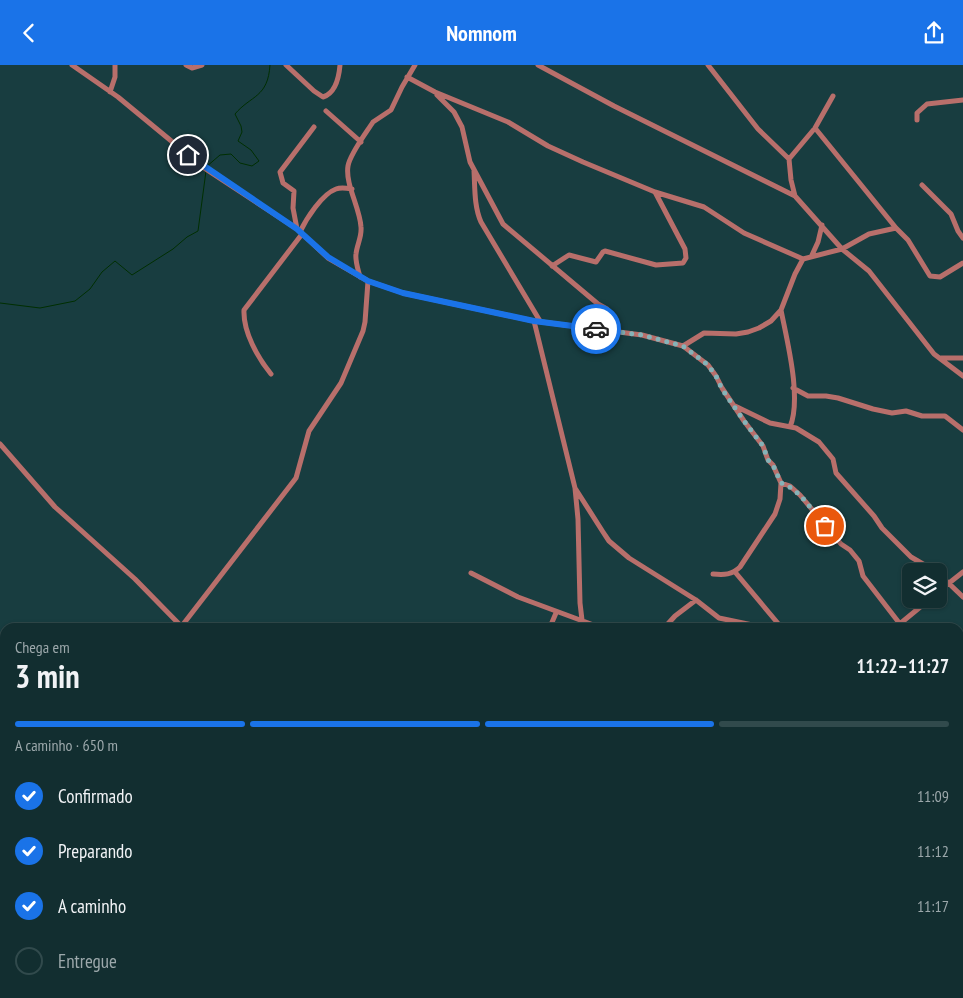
<!DOCTYPE html>
<html lang="pt">
<head>
<meta charset="utf-8">
<style>
	:root { --surface:#122e30; --page:#1b3638; --text:#f1f3f6; --muted:#9ca8ab; --line:#314a4c; --accent:#1a73e8 }
	body { margin:0; font-family:"PT Sans Narrow",sans-serif; background:var(--page); color:var(--text); height:100vh; display:flex; flex-direction:column; font-size:19px; white-space:nowrap }
	* { box-sizing:border-box; margin:0 }
	p { font-size:16px; color:var(--muted) }
	.icon { flex:none; width:28px; height:28px; fill:none; stroke:currentColor; stroke-width:2; stroke-linecap:round; stroke-linejoin:round }
	.map { position:relative; flex:1; overflow:hidden }
	.side { position:absolute; left:0px; top:558px; width:964px; height:376px; display:flex; flex-direction:column; background:var(--surface); border-radius:15px 15px 0 0; box-shadow:0 1px 4px #0004,0 0 0 1px var(--line) }
	.side>* { flex:none }
	.buttons { position:absolute; left:902px; top:498px; display:grid; gap:10px }
	.buttons a { display:grid; place-items:center; width:45px; height:45px; border-radius:8px; background:var(--surface); box-shadow:0 1px 4px #0004,0 0 0 1px var(--line); font-size:25px }
	.pin { position:absolute; display:grid; place-items:center; width:42px; height:42px; color:#fff; margin:-21px; border:2px solid #fff; border-radius:50%; box-shadow:0 1px 5px #0007 }
	.courier { position:absolute; display:grid; place-items:center; width:50px; height:50px; margin:-25px; border:4px solid #1a73e8; border-radius:50%; background:#fff; color:#222; box-shadow:0 1px 6px #0007 }
	.summary em { font-style:normal; font-weight:700 }
	.summary div { display:flex; flex-direction:column-reverse }
	.summary { display:flex; align-items:center; justify-content:space-between; height:85px; padding:0 15px }
	h1 { font-size:32px; font-weight:700; line-height:38px }
	.bar { display:grid; grid-template-columns:repeat(4,1fr); gap:8px 5px; align-content:center; height:60px; padding:0 15px }
	.bar i { height:6px; border-radius:4px; background:var(--line) }
	.bar .current { background:var(--accent) }
	.bar p { grid-column:span 4 }
	ol { padding:0 15px; list-style:none }
	li { display:flex; align-items:center; gap:15px; height:55px }
	li p { margin-inline-start:auto }
	li .icon { padding:5px; border-radius:50%; background:var(--accent); color:#fff; stroke-width:4 }
	li:last-child { color:var(--muted) }
	li i { width:28px; height:28px; border:2px solid var(--line); border-radius:50% }
	header { display:flex; justify-content:space-between; align-items:center; height:65px; padding:0 15px; background:var(--accent); color:#fff; font-size:22px; font-weight:700 }
	.map>svg:first-child { display:block }
</style>
</head>
<body>
<header><svg class="icon" aria-label="back" viewBox="0 0 24 24"><path d="M15 5l-7 7 7 7"/></svg>Nomnom<svg class="icon" aria-label="share" viewBox="0 0 24 24"><path d="M12 15V3M7 8l5-5 5 5M5 13v7h14v-7"/></svg></header>
<div class="map">
<svg width="963" height="933" viewBox="0 0 963 933">
	<rect width="100%" height="100%" fill="#183d40"/>
	<g fill="none" stroke-linecap="round" stroke-linejoin="round">
		<path stroke="#002f01" stroke-width="1" d="M206,102L220,90L231,89L240,98L252,101L259,96L251,85L238,76L242,67L241,61L235,49C251,30 268,33 270,0
			M0,238L40,243L75,236L90,224L102,207L115,196L132,210L173,184L187,172L198,166L206,106"/>
		<path stroke="#b86f6b" stroke-width="5" d="M72,0L118,32L204,103L297,164L328,193L368,216L403,228L534,256L642,270L683,281L708,300L716,311L722,323L744,356L763,381L768,395L773,400L781,418L780,434L775,449L740,502C732,510 724,510 713,509
			M186,0L192,3L202,0
			M286,0L314,26L323,32C336,28 339,12 340,0
			M538,0L614,41L795,131L842,184L869,206L934,289L963,311
			M708,0L758,64L789,94
			M407,12L435,27L508,57L548,81L583,97L655,127L704,142L744,168L803,194
			M110,27L115,12V0
			M437,30L454,47L462,62L470,97L503,159L598,239L607,244L605,265
			M326,46L361,77
			M917,55V48L927,39L963,35
			M815,63L896,163L908,175L930,211L940,212L963,198
			M474,106C475,123 474,141 481,157L540,256
			M922,120L951,149L958,166L963,173
			M795,131L791,115L789,94L815,63L833,31
			M297,164L293,143L294,126L283,118L280,107L314,62
			M300,167C306,154 322,129 336,124C341,122 346,123 352,124
			M812,190L818,177L822,160
			M552,201L569,190L596,197L603,187L605,186L656,200L683,198L686,193L685,184L655,127
			M360,212C358,204 355,196 356,189C357,179 362,172 361,162C360,143 345,119 348,101C350,89 366,68 373,57L391,45L402,22L415,0
			M781,245C787,276 802,333 790,362
			M534,256L575,423L578,454L580,538L582,555
			M683,281L704,268L736,269L748,267L759,263L771,256L781,245L795,209L803,194L842,184L869,169L896,163
			M941,293H963
			M271,309C258,293 243,267 244,245L302,169
			M793,323L808,331H826L838,333L873,344L892,348L906,346L922,351H945L963,365
			M735,341L770,358L796,363L819,377L833,394L836,408L874,451L882,463L911,492L935,506
			M0,379L55,442L135,514L182,562
			M781,418L790,421L800,430L841,479L850,485L859,496L863,511L900,559
			M575,423L603,467L609,476L629,493L696,535L719,553L762,562
			M735,507L781,562
			M471,508L518,532L599,562
			M939,509L963,532
			M939,526L963,507
			M181,562L296,413L309,366L341,318L363,266L365,257L368,216
			M550,562L556,548
			M665,562L675,551L696,535
			M896,562L930,534
			M959,606L963,609
			M959,665L963,667
			M959,705L963,707
			M326,929L330,933
			M501,929L506,933
			M817,929L826,933
			M886,929L889,933
			M421,933L428,929
			M650,933V929
			M848,933L852,929"/>
	</g>
	<g fill="none" stroke-linecap="round" stroke-linejoin="round">
		<path stroke="#85b3b8" stroke-width="5" stroke-dasharray="0 9" d="M596,264L642,270L683,281L708,300L716,311L722,324L744,356L763,381L768,395L773,400L781,418C800,424 812,446 825,461"/>
		<path stroke="#1a73e8" stroke-width="6" d="M188,90L297,164L328,192L368,216L403,228L534,256L596,264"/>
	</g>
</svg>
<div class="buttons">
<a><svg class="icon" aria-label="layers" viewBox="0 0 24 24"><path d="M12 4l9 5-9 5-9-5zM3 14l9 5 9-5"/></svg></a>
</div>
<div class="pin" style="left:825px;top:461px;background:#ea580c"><svg class="icon" aria-label="bag" viewBox="0 0 24 24"><path d="M5 8h14l-1 12H6zM9 8a3 3 0 0 1 6 0"/></svg></div>
<div class="pin" style="left:188px;top:90px;background:#1f2937"><svg class="icon" aria-label="home" viewBox="0 0 24 24"><path d="M3 11l9-7 9 7M6 9v11h12V9"/></svg></div>
<div class="courier" style="left:596px;top:264px"><svg class="icon" aria-label="car" viewBox="0 0 24 24"><path d="M5 17H2v-5l4-1 3-4h7l3 4 3 1v5h-3M9 17h6M6 11h13"/><circle cx="7" cy="17" r="2"/><circle cx="17" cy="17" r="2"/></svg></div>
<section class="side">
<div class="summary"><div><h1>3 min</h1><p>Chega em</p></div><em>11:22–11:27</em></div>
<div class="bar"><i class="current"></i><i class="current"></i><i class="current"></i><i></i><p>A caminho · 650 m</p></div>
<ol>
<li><svg class="icon" aria-label="check" viewBox="0 0 24 24"><path d="M5 12l5 5 9-10"/></svg>Confirmado<p>11:09</p></li>
<li><svg class="icon" aria-label="check" viewBox="0 0 24 24"><path d="M5 12l5 5 9-10"/></svg>Preparando<p>11:12</p></li>
<li><svg class="icon" aria-label="check" viewBox="0 0 24 24"><path d="M5 12l5 5 9-10"/></svg>A caminho<p>11:17</p></li>
<li><i></i>Entregue</li>
</ol>
</section>
</div>
</body>
</html>
